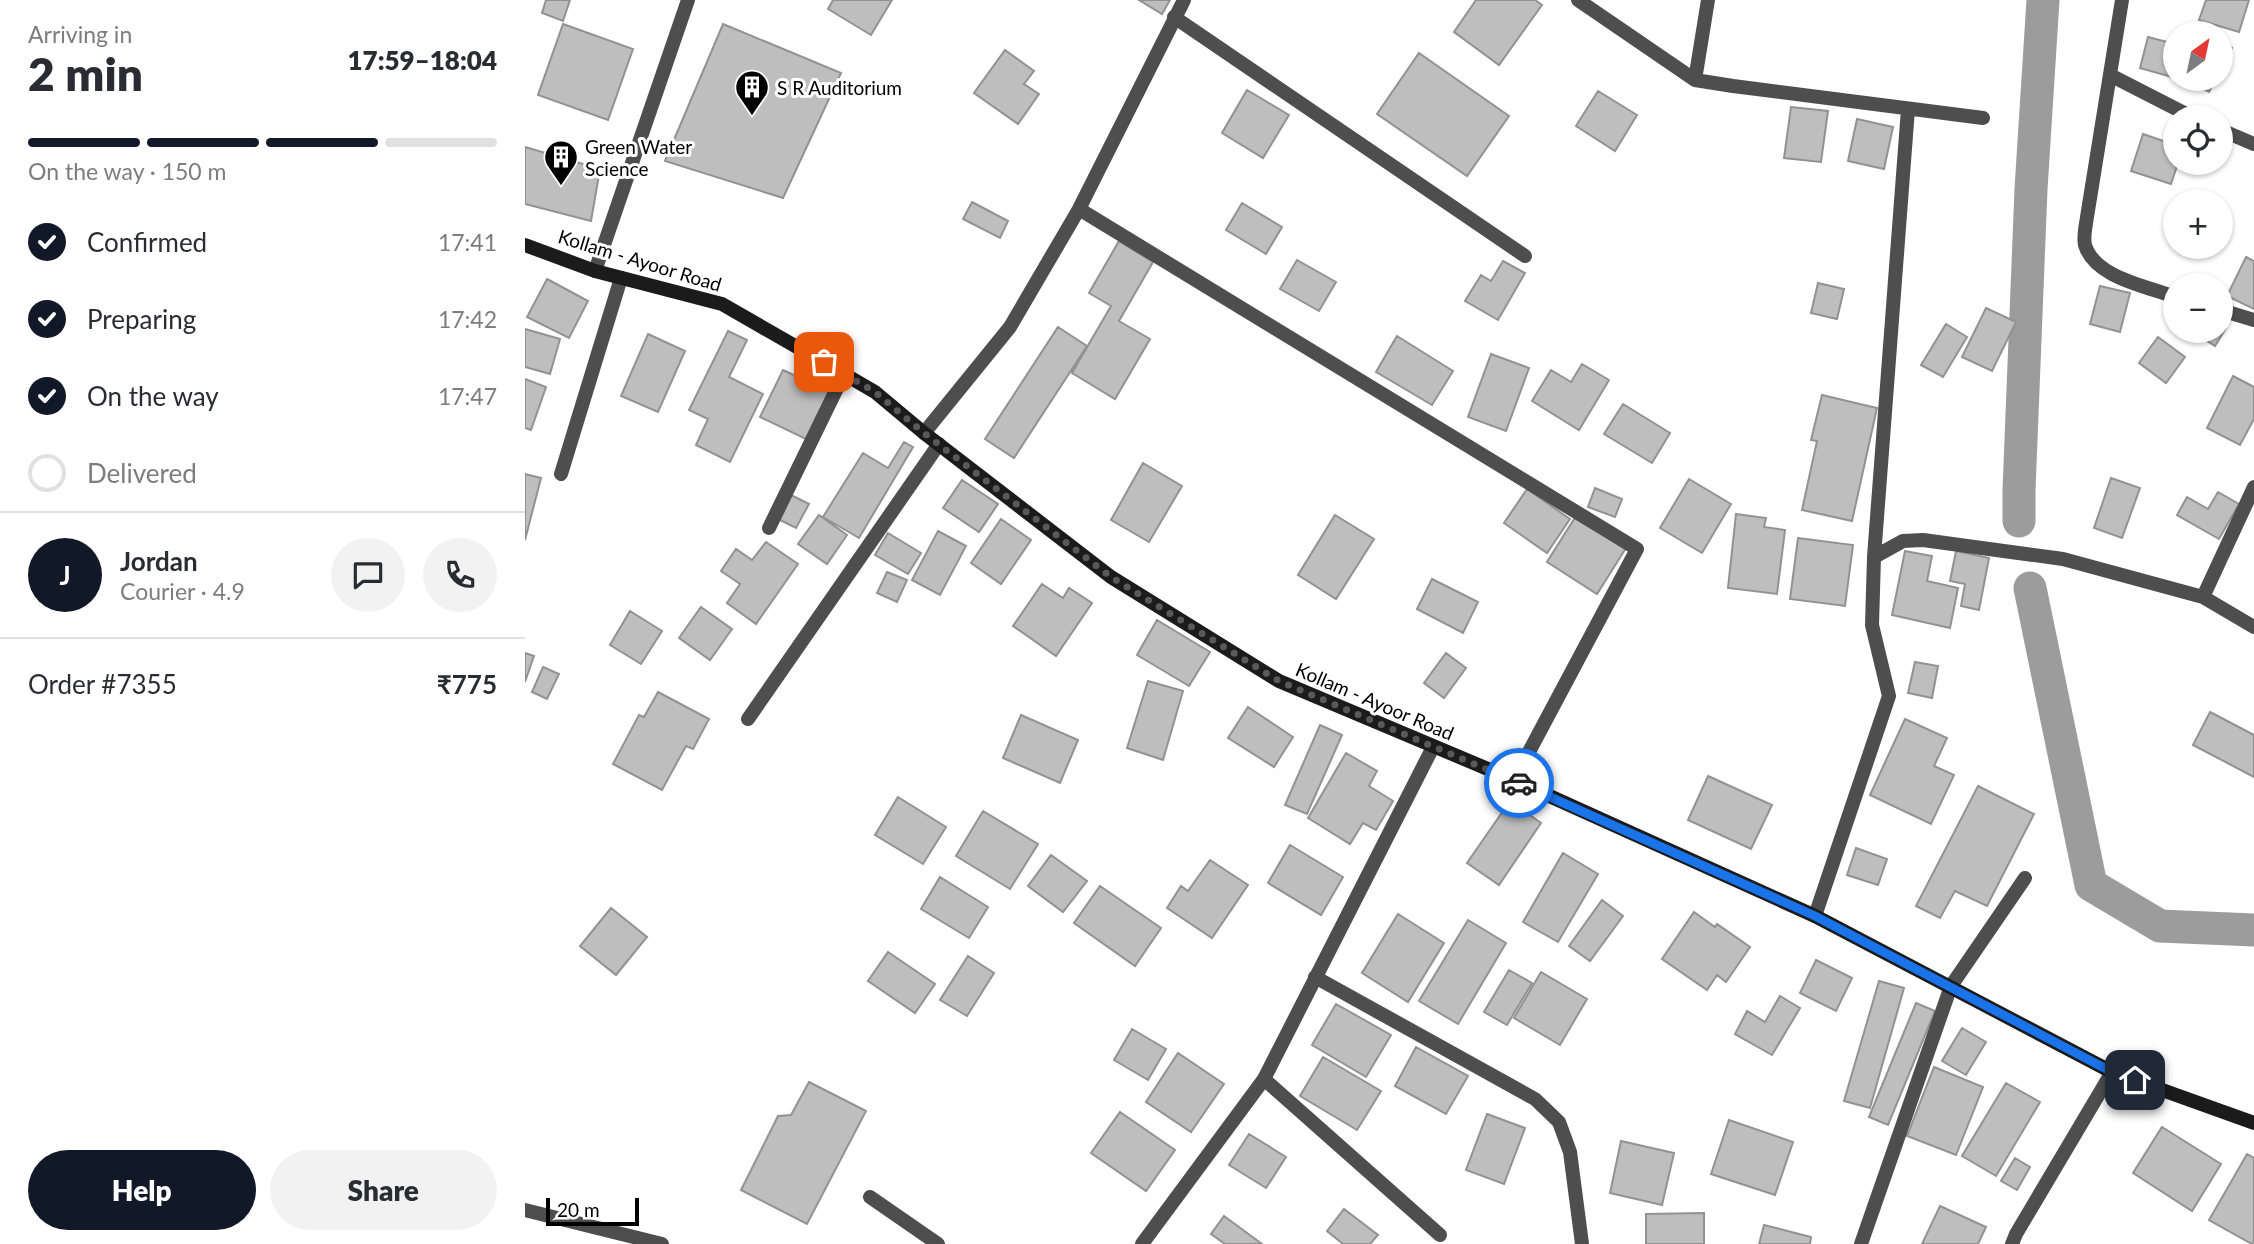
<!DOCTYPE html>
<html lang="en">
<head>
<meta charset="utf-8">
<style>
	:root { --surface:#fff; --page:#f2f2f3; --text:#2b2b33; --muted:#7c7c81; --line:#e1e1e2; --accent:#111827 }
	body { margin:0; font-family:Lato,sans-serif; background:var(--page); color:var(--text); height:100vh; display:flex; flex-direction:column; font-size:26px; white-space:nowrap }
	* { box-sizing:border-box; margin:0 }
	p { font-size:23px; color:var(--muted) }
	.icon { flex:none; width:38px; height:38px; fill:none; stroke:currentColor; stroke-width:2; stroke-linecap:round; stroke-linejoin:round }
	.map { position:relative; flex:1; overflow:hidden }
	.drawer { display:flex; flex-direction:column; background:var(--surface); width:525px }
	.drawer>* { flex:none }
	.needle { width:46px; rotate:33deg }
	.controls { position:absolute; left:1638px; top:21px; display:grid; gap:14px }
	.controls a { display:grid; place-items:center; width:70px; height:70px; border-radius:50%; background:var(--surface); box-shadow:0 2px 5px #0004; font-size:35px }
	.scale { position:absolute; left:21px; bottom:18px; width:93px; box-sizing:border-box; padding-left:7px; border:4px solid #000; border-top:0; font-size:19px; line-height:24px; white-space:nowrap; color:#000; -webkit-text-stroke:5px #fff; paint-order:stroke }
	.pin { position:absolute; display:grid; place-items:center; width:60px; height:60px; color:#fff; margin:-30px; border-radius:14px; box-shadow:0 4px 10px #0006 }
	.courier { position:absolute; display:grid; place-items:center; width:70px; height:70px; margin:-35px; border:5px solid #1a73e8; border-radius:50%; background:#fff; color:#222; box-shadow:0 2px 9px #0007 }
	.head em { font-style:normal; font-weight:800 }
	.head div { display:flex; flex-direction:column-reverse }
	.head { display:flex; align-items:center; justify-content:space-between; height:119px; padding:0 28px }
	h1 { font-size:46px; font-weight:800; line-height:52px }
	.bar { display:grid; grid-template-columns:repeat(4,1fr); gap:10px 7px; align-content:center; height:84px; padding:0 28px }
	.bar i { height:9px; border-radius:5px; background:var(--line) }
	.bar .current { background:var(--accent) }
	.bar p { grid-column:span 4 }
	.line { display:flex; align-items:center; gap:18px; padding:0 28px; border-top:2px solid var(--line) }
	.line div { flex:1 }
	.round { display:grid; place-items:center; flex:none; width:74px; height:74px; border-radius:37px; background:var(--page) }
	ol { padding:0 28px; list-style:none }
	li { display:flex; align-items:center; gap:21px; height:77px }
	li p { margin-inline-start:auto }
	li .icon { padding:7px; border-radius:50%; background:var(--accent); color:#fff; stroke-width:4 }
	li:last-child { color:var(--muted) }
	li i { width:38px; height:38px; border:4px solid var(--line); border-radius:50% }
	.action { display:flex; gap:14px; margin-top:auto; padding:14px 28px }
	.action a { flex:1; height:80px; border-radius:42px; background:var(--accent); color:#fff; font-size:28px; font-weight:800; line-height:80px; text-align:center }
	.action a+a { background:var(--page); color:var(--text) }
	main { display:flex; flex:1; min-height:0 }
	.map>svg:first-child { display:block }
</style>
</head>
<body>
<main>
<section class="drawer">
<div class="head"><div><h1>2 min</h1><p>Arriving in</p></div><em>17:59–18:04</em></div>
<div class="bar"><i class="current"></i><i class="current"></i><i class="current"></i><i></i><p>On the way · 150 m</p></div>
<ol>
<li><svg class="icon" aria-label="check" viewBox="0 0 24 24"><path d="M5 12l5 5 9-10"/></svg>Confirmed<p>17:41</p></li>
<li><svg class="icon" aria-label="check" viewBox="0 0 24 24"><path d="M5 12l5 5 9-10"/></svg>Preparing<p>17:42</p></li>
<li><svg class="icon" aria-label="check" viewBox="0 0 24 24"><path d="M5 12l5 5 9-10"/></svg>On the way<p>17:47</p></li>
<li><i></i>Delivered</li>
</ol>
<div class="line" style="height:126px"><b class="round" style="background:var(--accent);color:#fff">J</b><div><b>Jordan</b><p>Courier · 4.9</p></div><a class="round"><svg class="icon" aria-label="chat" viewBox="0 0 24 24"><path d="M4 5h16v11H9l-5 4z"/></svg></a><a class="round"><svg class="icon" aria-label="phone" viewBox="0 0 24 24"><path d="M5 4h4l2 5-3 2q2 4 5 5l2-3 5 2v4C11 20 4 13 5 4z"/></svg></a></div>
<div class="line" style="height:91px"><div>Order #7355</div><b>₹775</b></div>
<div class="action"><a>Help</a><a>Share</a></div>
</section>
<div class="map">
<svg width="1729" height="1244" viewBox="0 0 1729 1244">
	<rect width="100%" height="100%" fill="#fff"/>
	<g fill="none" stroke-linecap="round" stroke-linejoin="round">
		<path stroke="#9c9c9c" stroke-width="33" d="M1494,521V490L1506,189L1518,0
			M1505,588L1566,885L1635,926L1729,930"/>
	</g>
	<path fill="#bebebe" stroke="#929292" stroke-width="2" d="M21,0H45L38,21L17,13Z
		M308,0H367L346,35L303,9Z
		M614,0H645L637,14Z
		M951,0H1010L1017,5L974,65L929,32Z
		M1681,0H1724L1714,32L1674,20Z
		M38,24L108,49L83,120L13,95Z
		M198,24L316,73L258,198L140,161Z
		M1623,37L1650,44V78L1615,68Z
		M1696,42L1707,48L1696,70Z
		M480,50L509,71L499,84L514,94L493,124L449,93Z
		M894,53L984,116L942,176L852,114Z
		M1666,79H1691L1684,92L1665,82Z
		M722,90L764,115L738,158L697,133Z
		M1073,91L1112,115L1090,151L1051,126Z
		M1266,107L1303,111L1296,162L1259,158Z
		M1332,119L1368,127L1359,169L1323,161Z
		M1618,134L1650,145V163H1653L1646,184L1606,171Z
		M0,147L75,169L66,221L0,204Z
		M447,202L483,221L475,238L438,219Z
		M717,203L757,227L741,254L701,230Z
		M594,241L628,262L594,321L625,339L590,399L547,373L586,306L564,293Z
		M1721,257L1729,261V309L1702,296Z
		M772,260L811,282L794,311L755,289Z
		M978,261L1000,273L973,320L940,301L956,275L966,281Z
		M22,279L63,301L44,338L2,317Z
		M1293,283L1319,289L1312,319L1286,313Z
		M1575,286L1605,293L1595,332L1565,324Z
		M1461,308L1491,322L1467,371L1437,357Z
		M1421,324L1442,337L1418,377L1396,365Z
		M1696,325L1701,328L1690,346L1667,331H1696Z
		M533,327L562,346L489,458L460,439Z
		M0,329L35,339L25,374L0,367Z
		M203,331L222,340L204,377L238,394L205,462L171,445L183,419L164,410Z
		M123,334L160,351L133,412L96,396Z
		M872,336L928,371L907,405L851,372Z
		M1633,337L1660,357L1641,383L1614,363Z
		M966,354L1004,368L981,431L943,417Z
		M1057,364L1084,380L1054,430L1007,401L1026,370L1046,382Z
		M258,370L305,392L283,440L235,417Z
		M1708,376L1729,387V419L1715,445L1682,428Z
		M0,379L21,387L6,430L0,428Z
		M1297,395L1352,408L1327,521L1277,510L1292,441L1286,440Z
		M1098,404L1145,433L1127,463L1079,434Z
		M379,442L388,447L334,538L298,517L338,453L363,468Z
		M618,463L657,486L624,542L586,520Z
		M0,474L16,478L0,540Z
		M1586,478L1615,488L1597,538L1569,528Z
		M1164,479L1206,504L1177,553L1135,528Z
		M437,480L473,504L454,532L418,508Z
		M1070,488L1097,499L1090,517L1063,507Z
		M1002,489L1045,519L1022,553L979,523Z
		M1693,492L1714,504L1694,539L1652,515L1662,497L1683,509Z
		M266,495L284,504L271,528L253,519Z
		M1211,514L1241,518L1239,527L1260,530L1252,594L1203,588Z
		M294,515L322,535L302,564L273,544Z
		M810,515L849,539L811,599L773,575Z
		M1051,516L1101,548L1072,594L1022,562Z
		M476,519L506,540L476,584L446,563Z
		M413,531L441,546L415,595L387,580Z
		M363,533L396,553L383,574L350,555Z
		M1273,538L1328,545L1320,606L1265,599Z
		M241,542L273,564L231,624L202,603L215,584L196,571L211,549L227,560Z
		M1380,551L1407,556L1402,581L1433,588L1425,628L1367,615Z
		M1431,551L1464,558L1454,610L1436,606L1440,584L1425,581Z
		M362,572L382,580L372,602L352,593Z
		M907,579L953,602L938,633L892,609Z
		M517,584L538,598L544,588L567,603L531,656L488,626Z
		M176,607L207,629L185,660L154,638Z
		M105,611L137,631L116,664L85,645Z
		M632,620L685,652L664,686L612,655Z
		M0,653L9,656L0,682Z
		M921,653L941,668L919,698L899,683Z
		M1390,662L1413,666L1407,698L1383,693Z
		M18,667L34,674L22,699L7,692Z
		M623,681L658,691L638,760L602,748Z
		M133,692L184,719L168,749L161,746L137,790L88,764L114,715L119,717Z
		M723,707L768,737L749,767L703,738Z
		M1685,712L1729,735V777L1668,745Z
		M496,715L553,740L535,783L478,758Z
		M1380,719L1422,738L1409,766L1429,775L1406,824L1345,795Z
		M795,725L817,735L782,814L760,805Z
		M821,753L852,771L844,786L868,801L851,830L838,823L825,844L783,818Z
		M1183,776L1247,805L1226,849L1163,820Z
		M1453,786L1509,814L1462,906L1430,891L1415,918L1391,906Z
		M373,797L421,827L398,864L350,835Z
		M985,801L1016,823L974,885L942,863Z
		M458,811L513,844L485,889L431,856Z
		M765,845L818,877L796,915L743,883Z
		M1331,848L1362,859L1353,885L1322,875Z
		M1038,853L1073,874L1033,942L998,922Z
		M526,855L562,881L538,912L503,886Z
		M685,860L723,885L687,938L642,908L656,886L663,891Z
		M415,877L463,907L444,938L396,909Z
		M575,886L636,928L610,966L549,923Z
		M1077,900L1098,916L1065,961L1044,946Z
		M86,908L122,937L91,975L55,946Z
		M1169,912L1190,927L1192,924L1225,947L1201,982L1192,975L1182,990L1137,959Z
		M873,914L919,943L883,1002L837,973Z
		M943,920L981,943L933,1024L894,1001Z
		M363,952L410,984L390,1013L343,981Z
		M443,956L469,973L442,1016L415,1000Z
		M1291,960L1327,978L1311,1011L1275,993Z
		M984,970L1007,983L982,1025L959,1012Z
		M1016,972L1062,999L1035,1045L989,1018Z
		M1354,981L1379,988L1345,1108L1319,1101Z
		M1255,996L1275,1008L1247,1055L1210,1034L1222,1011L1240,1022Z
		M1391,1003L1410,1011L1363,1125L1344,1117Z
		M811,1004L866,1035L841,1077L787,1045Z
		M1437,1028L1461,1042L1441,1075L1417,1061Z
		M607,1029L641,1049L623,1080L589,1060Z
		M891,1047L943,1076L921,1114L870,1086Z
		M653,1053L699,1084L666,1132L621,1102Z
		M798,1057L856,1091L832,1130L775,1096Z
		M1409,1067L1458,1087L1431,1155L1382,1136Z
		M284,1082L341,1111L282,1224L216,1190L253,1116L266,1115Z
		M1481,1083L1515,1102L1471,1176L1437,1156Z
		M595,1112L650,1150L621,1191L566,1153Z
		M962,1114L1000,1128L979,1184L941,1170Z
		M1204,1120L1268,1142L1250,1195L1186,1174Z
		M1637,1127L1696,1164L1667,1211L1608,1173Z
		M724,1134L761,1157L741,1188L704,1165Z
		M1096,1141L1149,1153L1137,1205L1085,1193Z
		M1722,1154L1729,1158V1241L1727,1244L1684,1220Z
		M1490,1158L1505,1167L1492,1190L1476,1181Z
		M1415,1206L1461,1227L1453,1244H1397Z
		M819,1209L853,1235L845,1244H818L802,1231Z
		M1179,1213V1244H1121V1214Z
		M699,1216L737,1244H700L686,1234Z
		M1239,1225L1286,1237L1285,1244H1234Z"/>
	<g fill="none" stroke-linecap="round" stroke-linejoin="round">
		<path stroke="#4e4e4e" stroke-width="14" d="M649,17L1000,256"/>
		<path stroke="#4e4e4e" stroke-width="14" d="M1053,0L1170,80L1208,86L1458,118
			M1597,0L1562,217C1561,225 1558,237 1560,245C1570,278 1622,286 1650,297
			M1585,75L1667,117
			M1170,80L1183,0
			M1696,130L1729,144
			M554,209L1112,549L989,780
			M70,271L163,0
			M1696,310L1729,320
			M399,433L485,327L554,209L659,0
			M36,474L96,278
			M244,528L319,374
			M1349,557L1378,541L1398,540L1538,559L1678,597L1729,627
			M1678,597L1729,487
			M223,719L414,444
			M1290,916L1364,696L1347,625L1349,557L1383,109
			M790,977L1010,1099L1034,1122L1045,1152L1057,1244
			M739,1079L915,1235
			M345,1197L413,1244
			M0,1210L137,1244
			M617,1244L739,1079L908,747
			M1336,1244L1426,986L1500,878
			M1487,1244L1491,1234L1587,1072"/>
		<path stroke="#1b1b1b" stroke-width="14" d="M0,245L70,271L197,304L319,374L350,392L399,433L586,577L754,681L989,780L1290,916L1587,1072L1729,1123"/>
	</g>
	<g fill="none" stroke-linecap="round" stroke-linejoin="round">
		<path stroke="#595959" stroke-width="7" stroke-dasharray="0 12.6" d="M299,362L350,392L399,433L586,577L754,681L994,783"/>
		<path stroke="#1a73e8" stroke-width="9" d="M994,783L1290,916L1587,1072L1610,1080"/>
	</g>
	<defs>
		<g id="building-pin" transform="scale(1.75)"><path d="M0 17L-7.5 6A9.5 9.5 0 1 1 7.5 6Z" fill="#000" stroke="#fff"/><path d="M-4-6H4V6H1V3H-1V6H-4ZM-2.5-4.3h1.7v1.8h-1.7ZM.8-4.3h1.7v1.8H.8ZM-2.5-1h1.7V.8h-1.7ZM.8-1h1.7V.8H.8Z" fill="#fff"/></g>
	</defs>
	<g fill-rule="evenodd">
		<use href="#building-pin" x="227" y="87"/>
		<use href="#building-pin" x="36" y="157"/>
	</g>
	<g text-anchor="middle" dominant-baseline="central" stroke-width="6" stroke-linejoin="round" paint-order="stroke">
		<g font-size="19" fill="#000" stroke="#fff" text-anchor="start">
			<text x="252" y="87">S R Auditorium</text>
			<text x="60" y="146">Green Water<tspan x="60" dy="22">Science</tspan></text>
		</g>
		<g font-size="19" fill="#000" stroke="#fff">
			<text transform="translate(115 260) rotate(17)">Kollam - Ayoor Road</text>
			<text transform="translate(850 701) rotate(23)">Kollam - Ayoor Road</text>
		</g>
	</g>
</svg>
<div class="controls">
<a><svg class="needle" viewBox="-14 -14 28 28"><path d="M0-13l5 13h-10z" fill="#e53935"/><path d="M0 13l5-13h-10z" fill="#7c7c81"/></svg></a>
<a><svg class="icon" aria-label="locate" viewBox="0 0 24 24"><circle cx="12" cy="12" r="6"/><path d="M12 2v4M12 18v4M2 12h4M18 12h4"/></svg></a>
<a>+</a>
<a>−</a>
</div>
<div class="scale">20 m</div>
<div class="pin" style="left:299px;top:362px;background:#ea580c"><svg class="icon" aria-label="bag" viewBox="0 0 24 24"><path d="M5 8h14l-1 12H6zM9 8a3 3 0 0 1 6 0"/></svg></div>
<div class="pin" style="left:1610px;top:1080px;background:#1f2937"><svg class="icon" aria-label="home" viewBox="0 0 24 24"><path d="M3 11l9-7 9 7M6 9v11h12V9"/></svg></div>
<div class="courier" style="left:994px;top:783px"><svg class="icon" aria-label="car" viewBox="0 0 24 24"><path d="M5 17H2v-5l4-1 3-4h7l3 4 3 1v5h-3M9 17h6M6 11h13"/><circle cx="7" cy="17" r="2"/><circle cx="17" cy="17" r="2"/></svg></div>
</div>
</main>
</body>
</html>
